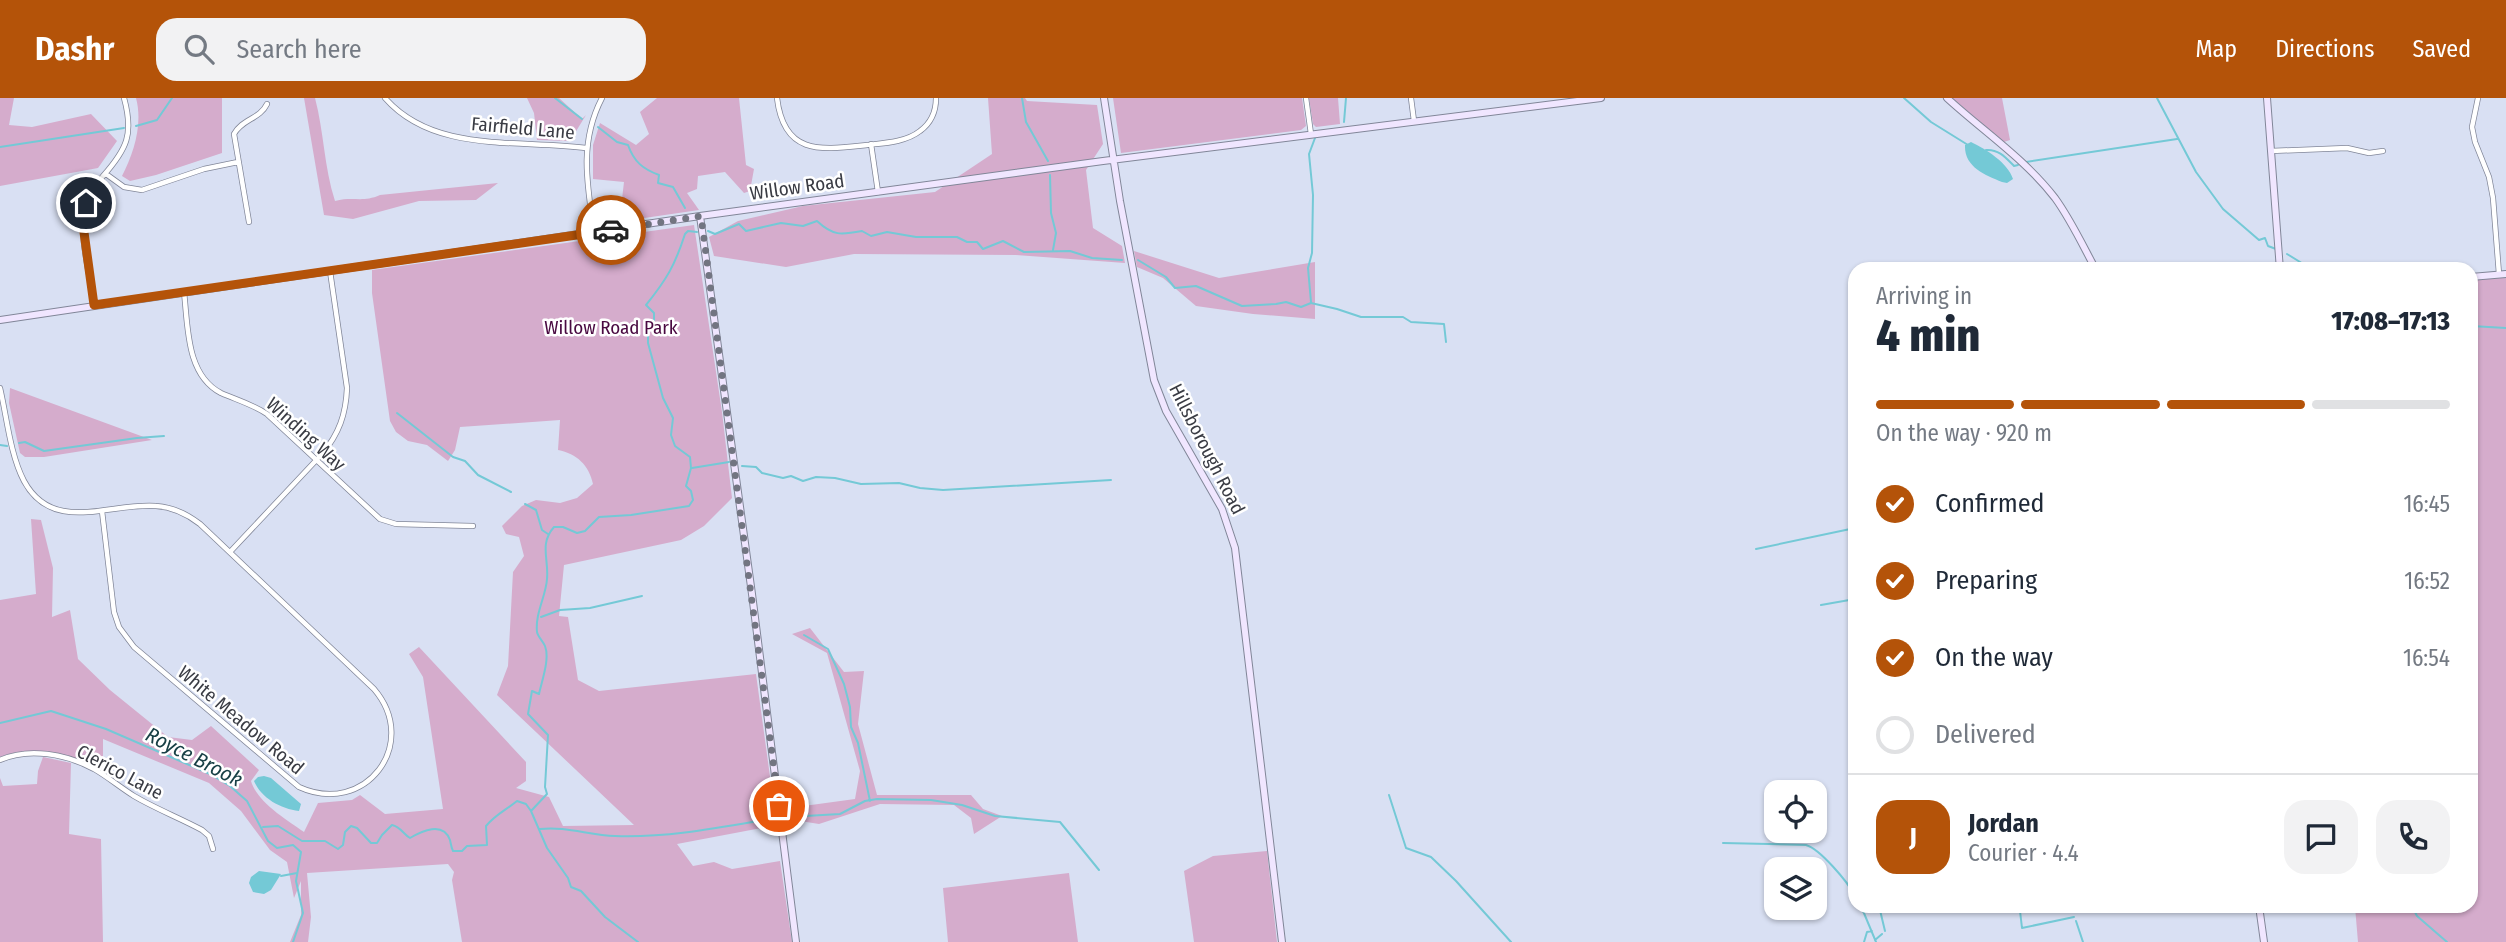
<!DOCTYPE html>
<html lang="en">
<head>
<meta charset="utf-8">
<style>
	:root { --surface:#fff; --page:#f2f2f3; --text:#1f2937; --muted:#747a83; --line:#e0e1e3; --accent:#b45309 }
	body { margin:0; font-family:"Fira Sans Condensed",sans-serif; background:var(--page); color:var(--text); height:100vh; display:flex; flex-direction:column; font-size:26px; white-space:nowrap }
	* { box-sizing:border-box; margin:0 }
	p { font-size:23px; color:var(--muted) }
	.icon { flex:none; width:38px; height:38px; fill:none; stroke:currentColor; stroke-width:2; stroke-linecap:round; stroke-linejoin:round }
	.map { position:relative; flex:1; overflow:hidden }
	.drawer { position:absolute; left:1848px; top:164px; width:630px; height:651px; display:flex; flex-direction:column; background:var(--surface); border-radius:21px; box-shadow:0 2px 5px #0004 }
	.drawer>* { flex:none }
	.tools { position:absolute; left:1764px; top:682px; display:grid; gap:14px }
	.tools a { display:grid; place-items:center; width:63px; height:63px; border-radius:14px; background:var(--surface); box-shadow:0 2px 5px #0004; font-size:35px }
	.pin { position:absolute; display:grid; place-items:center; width:60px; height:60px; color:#fff; margin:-30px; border:4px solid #fff; border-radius:50%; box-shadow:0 2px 7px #0007 }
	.courier { position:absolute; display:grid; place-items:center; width:70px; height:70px; margin:-35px; border:5px solid #b45309; border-radius:50%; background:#fff; color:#222; box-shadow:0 2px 9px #0007 }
	.headline em { font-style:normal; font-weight:800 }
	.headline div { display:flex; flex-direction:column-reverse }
	.headline { display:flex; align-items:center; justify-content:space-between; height:119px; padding:0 28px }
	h1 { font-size:46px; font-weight:800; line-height:52px }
	.bar { display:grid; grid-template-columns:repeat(4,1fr); gap:10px 7px; align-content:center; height:84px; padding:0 28px }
	.bar i { height:9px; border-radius:5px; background:var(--line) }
	.bar .selected { background:var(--accent) }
	.bar p { grid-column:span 4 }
	.line { display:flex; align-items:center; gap:18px; padding:0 28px; border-top:2px solid var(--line) }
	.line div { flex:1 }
	.round { display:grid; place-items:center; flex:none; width:74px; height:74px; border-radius:21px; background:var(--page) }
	ol { padding:0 28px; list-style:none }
	li { display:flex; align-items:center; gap:21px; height:77px }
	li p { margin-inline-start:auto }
	li .icon { padding:7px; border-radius:50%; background:var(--accent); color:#fff; stroke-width:4 }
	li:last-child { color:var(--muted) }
	li i { width:38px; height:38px; border:4px solid var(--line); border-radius:50% }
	header { display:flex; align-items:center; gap:42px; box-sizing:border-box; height:98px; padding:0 35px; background:var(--accent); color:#fff }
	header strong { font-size:33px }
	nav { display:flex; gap:38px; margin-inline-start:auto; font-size:24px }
	.search { width:490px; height:63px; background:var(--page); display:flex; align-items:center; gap:18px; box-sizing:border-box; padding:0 24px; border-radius:21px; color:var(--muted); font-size:26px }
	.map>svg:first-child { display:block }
</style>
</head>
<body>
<header>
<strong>Dashr</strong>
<div class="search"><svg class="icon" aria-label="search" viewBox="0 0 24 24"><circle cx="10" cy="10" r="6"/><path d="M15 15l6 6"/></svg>Search here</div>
<nav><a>Map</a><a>Directions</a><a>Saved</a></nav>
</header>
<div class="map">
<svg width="2506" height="844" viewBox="0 0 2506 844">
	<rect width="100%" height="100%" fill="#d9e0f3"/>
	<path fill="#d5accc" d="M0,0H14L9,27L32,29L91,16L117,43L98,70L0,88Z
		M136,0H222V55L156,77L130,83L122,78C134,55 143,26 136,0Z
		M304,0H315C324,34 324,69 335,103C354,98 362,105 380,97L498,85L476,102L419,103L353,121L324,117Z
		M527,0H559L582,21L586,17L570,43L537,42L534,15Z
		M657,0H739L746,67L754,71L750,93L744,95L725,74L698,78L697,91L687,95L699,112L610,125V111L622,101L624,84L593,81V47L600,25L636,47L649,36L640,14Z
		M988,0H1025L1027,3L1097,7L1103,46L1086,72L1093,130L1122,148L1125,165L1016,157L854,156L786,169L714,158L709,139L738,123L803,108L935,94L992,56Z
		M1113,0H1302L1306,28L1301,32L1121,55Z
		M1309,0H1338L1340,26L1316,29L1313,26Z
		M1952,0H2002L2010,42L2004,44Z
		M694,127L722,314L732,400L704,428L681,442L564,467L559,518L568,519L578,582L599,593L756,576L777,730L766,729L677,746L693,768L714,764L732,771L780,763L792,844H462L452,782L454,774L448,766L307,775L311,819L308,844H290L301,817V783L294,800L287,764L270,752L241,713L209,685L103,641V675C70,660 36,645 0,659V502L36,496L31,421L41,422L53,470L52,519L70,512L78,561L110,592L168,639L192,642L211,628L259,672L251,683C257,704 287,722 304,734L318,705L352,702L360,697L385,716L443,711L423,579L409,556L419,549L526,664V683L516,690L549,699L563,728L634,727L497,597L508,568L513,474L524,458L519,439L506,436L502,428L522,408L536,402L560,405L577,400L593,386C589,367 577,356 558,352L560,322L460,329L455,352L448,363L427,347L408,343L396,334L390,323L372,195V172Z
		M1134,153L1219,180L1315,164V221L1253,216L1196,208L1163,180L1137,169Z
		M2506,179V844H2358L2355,809L2471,808V182Z
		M10,290L152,342L44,359H25L20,355L9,305Z
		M810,530L844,574L864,573L858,626L877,697H971L983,711L1002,718L974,736L971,720L954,707L880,706L819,726L788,721L789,710L855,701L860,673L827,555L792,536Z
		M43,659L71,665L69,736L101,741L103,844H0V680L3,688L37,686L38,673Z
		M1267,753L1277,844H1194L1184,773L1213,758Z
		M1069,775L1078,844H948L943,790Z"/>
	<path fill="#74c9d6" d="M1971,44C1986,51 2008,65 2013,81L2007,85L2002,84C1985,77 1964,69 1965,47Z
		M264,678L271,680L301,706L299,713C281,711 261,700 254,683L258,679Z
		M259,773L281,776L271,792L264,796L253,794L249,785L251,779Z"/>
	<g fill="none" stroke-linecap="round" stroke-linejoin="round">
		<path stroke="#74c9d6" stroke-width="2" d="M555,0L582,21
			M1022,0L1026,24L1048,63
			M1904,0L1931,24L1968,47
			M2157,0L2196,74L2223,111L2259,142L2265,140L2268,148L2276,151
			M1344,24L1346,0
			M136,28L157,22L172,0
			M598,29L617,44L628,47C634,64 643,71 659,77L658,85L673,89L685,110
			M0,49L124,30
			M1986,52C1999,51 2006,60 2014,68L2018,67
			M2026,64L2177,41
			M1050,77L1051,115L1056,135L1053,152
			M708,133L715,136L739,126L746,133L781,125L803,128L817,123C833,138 841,137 862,133L871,138L887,134L916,139H957L967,144H977L983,151L1003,143L1024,154L1070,153L1092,160L1122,162
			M2287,156L2313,172
			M1138,162L1166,179L1175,190L1196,188L1242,208L1276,206L1286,204L1301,209L1311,205L1337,211L1361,219H1403L1411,224L1444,226L1446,244
			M1311,204L1308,170L1312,155L1313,97L1309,56L1315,40
			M2471,228L2506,230
			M397,315L453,359L465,363L478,377L511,394
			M19,345L25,344L44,353L137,340L164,338
			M0,347L7,348
			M742,368L756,369L762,375L783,380L791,378L803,383L816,379L835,380L861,386L899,385L920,390L943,392L1111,382
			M692,370L729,364
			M525,406L536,412L542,432L548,436
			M1756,451L1855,430
			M1821,507L1855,501
			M541,519L560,512L590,510L642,498
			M804,537L828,551L844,586L850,609L851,629L858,645L870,703
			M0,625L51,613L106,631L210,676L230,688L247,703L268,743L277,750L293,747L301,754L296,783L303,815L293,844
			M1389,697L1406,750L1431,759L1456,783L1511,844
			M531,713L547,696L545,689L548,637L528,616L532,593L539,596C542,582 550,561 545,548C543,543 538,539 537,534C535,515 546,498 547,481C549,461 539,446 554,429H563L577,435L585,433L599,419L631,417L689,408L693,402L691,393L686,388L691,370L690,359L675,348L671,337L673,320L663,300L648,245V234L654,222V215L646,207C667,181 675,167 685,136L688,133L697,134
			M788,719L840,716L865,703L877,701L931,702L962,707L995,718L1060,724L1099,772
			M263,729L278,728L302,743H325L338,751L343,747L345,734L351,728L357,730L371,745H377L382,737L392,727C401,729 403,736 410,740C422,733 443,723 450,742C451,746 451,749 453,753H462L467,748L487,747L486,728C495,717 506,712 517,703L526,706L531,713L547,750L568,780L571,789L581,793L605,819L638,844
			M540,731C565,728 589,737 615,738C668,740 722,729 775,720
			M1723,745L1806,747C1820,751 1848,784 1855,798
			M281,778L297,775
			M1861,808L1876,844
			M1879,808L1885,833
			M2412,808L2417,818L2447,844
			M2020,813L2022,830L2074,819
			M2076,823L2083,844
			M1875,842L1882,836
			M1864,844L1867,834L1872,833"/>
		<g stroke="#818698" stroke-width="6">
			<path id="street" d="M385,0C434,56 519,41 586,50
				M777,0C784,58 821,52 867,47C885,45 906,44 920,33C931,25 936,13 936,0
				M1306,0L1311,36
				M1411,0L1414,23
				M2478,0L2472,29L2475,44L2489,79L2493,100L2499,176
				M871,46L878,94
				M2271,53L2347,50L2369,55L2383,53
				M106,76L124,89L142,92L204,71L238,64
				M249,124L234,36C242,21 260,21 267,6
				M594,134C587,86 579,44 602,0
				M184,194C188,228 186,277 221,295C237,302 252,306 267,316L380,421L396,426L473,428
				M95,207C90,179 77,132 86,105C89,95 96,87 103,78C127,51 134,36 124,0
				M0,290C7,320 10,356 24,383C53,437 111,404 156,408C173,409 187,416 200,426L374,591C421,646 365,719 299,689L134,549L119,529L114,514L102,413
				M230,454L322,356C339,336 346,316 347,290L330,173
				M0,662C29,649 66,656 94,671C108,679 121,690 134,698C156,711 180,720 202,732L209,738L213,751"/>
		</g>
		<g stroke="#818698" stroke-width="8">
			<path id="secondary" d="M1104,0L1120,103L1154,282L1166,313L1222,411L1235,450L1282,844
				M1947,0C1983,33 2025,61 2055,100C2071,122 2083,148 2096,172
				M2267,0L2280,172
				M700,118L752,496L796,844
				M2471,179L2506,176
				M0,222L700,118L1103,63L1601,0
				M2259,808L2264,844"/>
		</g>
		<use href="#street" stroke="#fff" stroke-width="4.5"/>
		<use href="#secondary" stroke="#f0e6ff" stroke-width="6"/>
	</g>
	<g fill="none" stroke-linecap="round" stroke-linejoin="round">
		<path stroke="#727581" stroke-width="7" stroke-dasharray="0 12.6" d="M611,132L701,118L779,708"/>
		<path stroke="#b45309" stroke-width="9" d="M86,105L83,127L94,207L611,132"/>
	</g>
	<g text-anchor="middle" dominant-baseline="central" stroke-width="5" stroke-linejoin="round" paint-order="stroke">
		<g font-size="19" fill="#3a3c44" stroke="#fff">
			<text transform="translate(523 30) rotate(5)">Fairfield Lane</text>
			<text transform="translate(797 89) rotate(-8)">Willow Road</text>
			<text transform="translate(306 336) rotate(42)">Winding Way</text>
			<text transform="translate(1207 351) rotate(63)">Hillsborough Road</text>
			<text transform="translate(241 622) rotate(40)">White Meadow Road</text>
			<text transform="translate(120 674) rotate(28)">Clerico Lane</text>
		</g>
		<g font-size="19" fill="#490941" stroke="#fff">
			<text x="611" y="229">Willow Road Park</text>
		</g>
		<g font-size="21" font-style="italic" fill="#184046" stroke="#fff">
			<text transform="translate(194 659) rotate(27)">Royce Brook</text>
		</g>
	</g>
</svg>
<div class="tools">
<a><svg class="icon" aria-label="locate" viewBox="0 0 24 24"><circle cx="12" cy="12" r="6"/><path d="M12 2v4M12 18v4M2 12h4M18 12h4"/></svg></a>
<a><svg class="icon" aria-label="layers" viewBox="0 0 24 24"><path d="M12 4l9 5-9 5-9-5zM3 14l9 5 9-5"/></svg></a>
</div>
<div class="pin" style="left:779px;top:708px;background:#ea580c"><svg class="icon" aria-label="bag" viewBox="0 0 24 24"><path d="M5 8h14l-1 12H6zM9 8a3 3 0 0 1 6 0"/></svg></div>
<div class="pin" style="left:86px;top:105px;background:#1f2937"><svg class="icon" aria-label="home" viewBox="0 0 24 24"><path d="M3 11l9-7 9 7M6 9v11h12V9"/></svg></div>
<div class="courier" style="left:611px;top:132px"><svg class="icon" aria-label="car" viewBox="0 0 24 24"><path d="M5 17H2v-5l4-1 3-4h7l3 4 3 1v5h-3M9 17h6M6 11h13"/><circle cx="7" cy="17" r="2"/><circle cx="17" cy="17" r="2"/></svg></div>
<section class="drawer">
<div class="headline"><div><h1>4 min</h1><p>Arriving in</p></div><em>17:08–17:13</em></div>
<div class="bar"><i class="selected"></i><i class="selected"></i><i class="selected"></i><i></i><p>On the way · 920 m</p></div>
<ol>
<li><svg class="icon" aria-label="check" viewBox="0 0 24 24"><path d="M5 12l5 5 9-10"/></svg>Confirmed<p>16:45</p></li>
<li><svg class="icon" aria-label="check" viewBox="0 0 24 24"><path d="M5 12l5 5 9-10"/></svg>Preparing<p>16:52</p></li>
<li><svg class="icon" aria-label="check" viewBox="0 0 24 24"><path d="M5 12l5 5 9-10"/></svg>On the way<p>16:54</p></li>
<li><i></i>Delivered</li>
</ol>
<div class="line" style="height:126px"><b class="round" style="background:var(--accent);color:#fff">J</b><div><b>Jordan</b><p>Courier · 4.4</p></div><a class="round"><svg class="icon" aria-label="chat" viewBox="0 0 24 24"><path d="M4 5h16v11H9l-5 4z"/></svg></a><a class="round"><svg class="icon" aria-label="phone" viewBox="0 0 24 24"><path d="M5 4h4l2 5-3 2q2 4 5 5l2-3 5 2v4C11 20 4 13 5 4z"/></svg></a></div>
</section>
</div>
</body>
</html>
